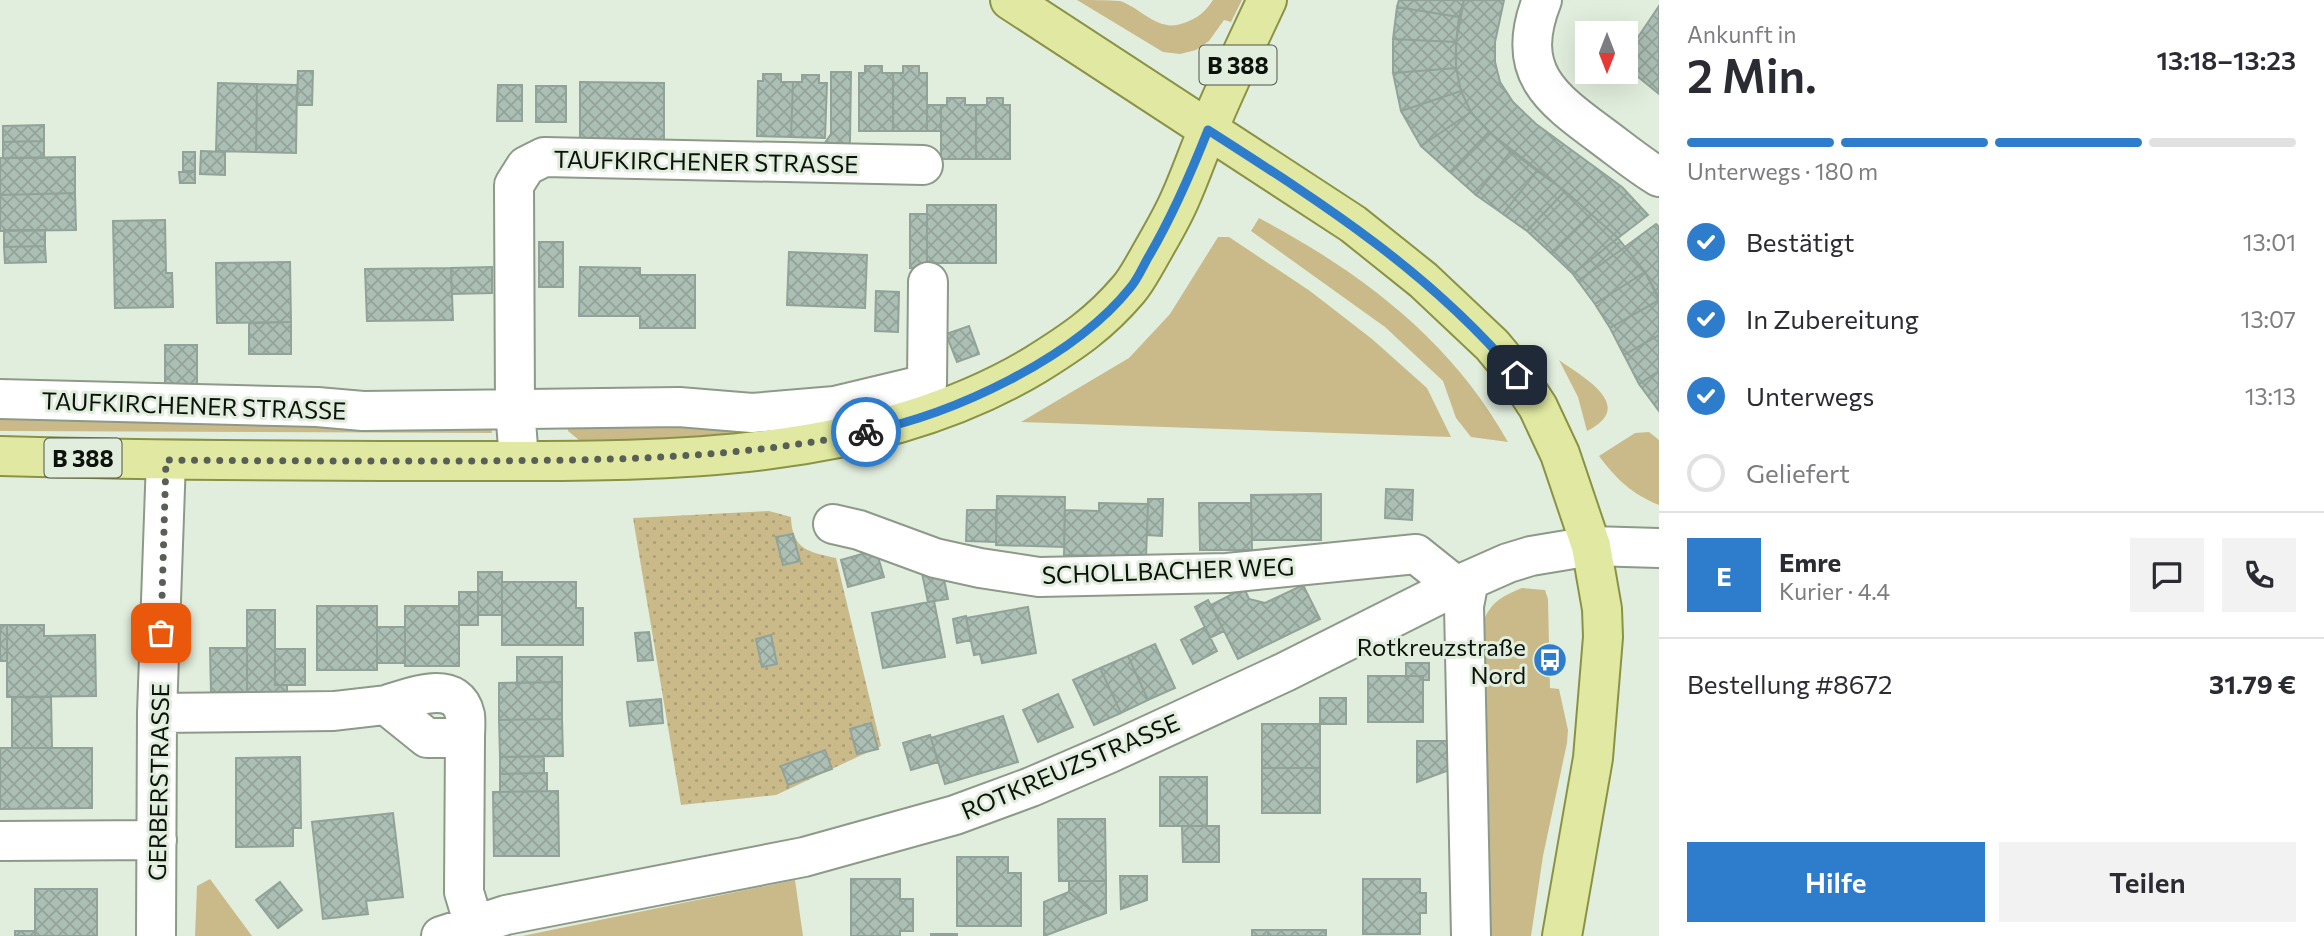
<!DOCTYPE html>
<html lang="de">
<head>
<meta charset="utf-8">
<style>
	:root { --surface:#fff; --page:#f2f2f3; --text:#2b2b33; --muted:#7c7c81; --line:#e1e1e2; --accent:#2e7ccc }
	body { margin:0; font-family:Commissioner,sans-serif; background:var(--page); color:var(--text); height:100vh; display:flex; flex-direction:column; font-size:26px; white-space:nowrap }
	* { box-sizing:border-box; margin:0 }
	p { font-size:23px; color:var(--muted) }
	.icon { flex:none; width:38px; height:38px; fill:none; stroke:currentColor; stroke-width:2; stroke-linecap:round; stroke-linejoin:round }
	.map { position:relative; flex:1; overflow:hidden }
	.panel { display:flex; flex-direction:column; background:var(--surface); width:665px }
	.panel>* { flex:none }
	.needle { width:46px; rotate:180deg }
	.controls { position:absolute; left:1575px; top:21px; display:grid; gap:14px }
	.controls a { display:grid; place-items:center; width:63px; height:63px; border-radius:0px; background:var(--surface); box-shadow:0 7px 28px #0002; font-size:35px }
	.pin { position:absolute; display:grid; place-items:center; width:60px; height:60px; color:#fff; margin:-30px; border-radius:14px; box-shadow:0 4px 10px #0006 }
	.courier { position:absolute; display:grid; place-items:center; width:70px; height:70px; margin:-35px; border:5px solid #2e7ccc; border-radius:50%; background:#fff; color:#222; box-shadow:0 2px 9px #0007 }
	.summary em { font-style:normal; font-weight:600 }
	.summary div { display:flex; flex-direction:column-reverse }
	.summary { display:flex; align-items:center; justify-content:space-between; height:119px; padding:0 28px }
	h1 { font-size:46px; font-weight:600; line-height:52px }
	.bar { display:grid; grid-template-columns:repeat(4,1fr); gap:10px 7px; align-content:center; height:84px; padding:0 28px }
	.bar i { height:9px; border-radius:5px; background:var(--line) }
	.bar .active { background:var(--accent) }
	.bar p { grid-column:span 4 }
	.line { display:flex; align-items:center; gap:18px; padding:0 28px; border-top:2px solid var(--line) }
	.line div { flex:1 }
	.round { display:grid; place-items:center; flex:none; width:74px; height:74px; border-radius:0px; background:var(--page) }
	ol { padding:0 28px; list-style:none }
	li { display:flex; align-items:center; gap:21px; height:77px }
	li p { margin-inline-start:auto }
	li .icon { padding:7px; border-radius:50%; background:var(--accent); color:#fff; stroke-width:4 }
	li:last-child { color:var(--muted) }
	li i { width:38px; height:38px; border:4px solid var(--line); border-radius:50% }
	.action { display:flex; gap:14px; margin-top:auto; padding:14px 28px }
	.action a { flex:1; height:80px; border-radius:0px; background:var(--accent); color:#fff; font-size:28px; font-weight:600; line-height:80px; text-align:center }
	.action a+a { background:var(--page); color:var(--text) }
	main { display:flex; flex:1; min-height:0 }
	.map>svg:first-child { display:block }
</style>
</head>
<body>
<main>
<div class="map">
<svg width="1659" height="936" viewBox="0 0 1659 936">
	<defs>
		<pattern id="garden-dots" width="8" height="8" patternUnits="userSpaceOnUse" patternTransform="scale(1.75)"><rect width="8" height="8" fill="#caba8a"/><path d="M2 2h.1M6 6h.1" fill="none" stroke="#ac9f76" stroke-width="1.8" stroke-linecap="round"/></pattern>
		<pattern id="building-cross-hatch" width="8" height="8" patternUnits="userSpaceOnUse" patternTransform="scale(1.75)"><rect width="8" height="8" fill="#acbfb4"/><path d="M0 0l8 8M0 8l8-8" fill="none" stroke="#93a39a"/></pattern>
	</defs>
	<rect width="100%" height="100%" fill="#e2eedd"/>
	<path fill="#caba8a" d="M1077,0C1089,0 1108,0 1120,1C1143,9 1158,33 1184,23C1198,18 1205,12 1213,0H1242L1231,22L1224,20L1209,41L1196,50L1180,54L1163,52Z
		M1259,218C1361,272 1451,340 1508,442L1471,437L1456,418L1443,381L1385,327L1251,231Z
		M1218,237H1229L1310,291L1372,339L1427,388L1451,437L1021,422L1129,358L1170,314Z
		M1559,360C1584,378 1637,406 1587,431L1578,397Z
		M939,393L839,423L697,438L579,440L568,431L567,417Z
		M0,413L491,419L492,433L0,431Z
		M1649,432L1659,440V505C1632,494 1616,479 1599,456L1635,433Z
		M1522,588L1545,590L1548,599L1550,688L1559,689L1568,730L1567,743L1543,856L1531,936H1485L1483,622C1491,602 1502,596 1522,588Z
		M210,879L252,936H195L197,886Z
		M795,880L803,936H522Z"/>
	<path fill="url(#garden-dots)" d="M769,511L791,517C792,550 809,552 836,558L881,746L776,795L681,805L633,518Z"/>
	<path fill="url(#building-cross-hatch)" stroke="#91a399" stroke-width="2" d="M1399,0H1464L1459,17L1397,7Z
		M1464,0H1504L1495,42V62L1500,82L1513,102L1536,124L1622,187L1648,215L1618,238L1565,191L1489,132L1471,112L1461,91L1456,68V42Z
		M1659,6V94L1626,67V55Z
		M1397,7L1459,17L1456,42L1393,39Z
		M1393,39L1456,42V68L1393,73Z
		M865,66H882V73H893V131H859V73H865Z
		M903,66H919V73H927V131H893V73H903Z
		M1456,68L1461,91L1401,111L1393,73Z
		M298,71H313L312,105H297Z
		M831,72H851L850,141L848,147H822L831,134Z
		M763,74H781V82H793L791,137L757,136L758,81H763Z
		M802,75H819V83H827L825,138L791,137L793,82H802Z
		M580,82L664,83V142L580,141Z
		M218,83L257,84L256,152L216,151Z
		M257,84L297,85L296,153L256,152Z
		M498,85H522V121H497Z
		M536,86H566V122H536Z
		M1461,91L1471,112L1421,146L1401,111Z
		M947,98H965V105H976V159H941V105H947Z
		M987,98H1003V105H1010V159H976V105H987Z
		M927,105H941V131H927Z
		M1471,112L1489,132L1450,172L1421,146Z
		M44,125V141L3,142V126Z
		M1489,132L1511,151L1476,195L1450,172Z
		M44,141V158H3V142Z
		M201,151L225,152V175L200,174Z
		M1511,151L1537,171L1503,214L1476,195Z
		M183,152H195V171H183Z
		M75,157V193L0,195V158Z
		M1537,171L1565,191L1527,231L1503,214Z
		M179,172H195V183H180Z
		M1565,191L1591,214L1551,253L1527,231Z
		M75,193L76,230L0,231V195Z
		M927,205H996V263H927Z
		M910,214H927V268H910Z
		M1591,214L1618,238L1573,274L1551,253Z
		M165,220L166,273H172L173,307L115,308L113,221Z
		M1656,224L1659,227V297L1645,272L1625,247Z
		M4,230H45V246L4,247Z
		M1618,238L1625,247L1578,281L1573,274Z
		M539,242H563V287H539Z
		M45,246L46,262L5,263L4,247Z
		M1625,247L1645,272L1595,304L1578,281Z
		M789,252L867,255L865,308L787,305Z
		M290,262L291,322L217,323L216,263Z
		M492,267V293L452,294L451,268Z
		M580,267L640,268V275H695V328H640V316H579Z
		M451,268L453,320L367,321L365,269Z
		M1645,272L1659,300L1610,328L1595,304Z
		M876,291L899,292L898,332L875,331Z
		M1659,300V335L1624,355L1610,328Z
		M291,322V354H249V323Z
		M969,326L979,354L957,362L946,334Z
		M1659,335V371L1639,384L1624,355Z
		M165,345H197V386H165Z
		M1659,371V411L1639,384Z
		M1386,489L1413,490L1412,520L1385,518Z
		M1321,494V540H1252L1251,495Z
		M997,496L1065,497L1064,547L996,545Z
		M1148,499H1163L1162,536L1147,535Z
		M1099,503L1148,504L1146,557L1064,555L1065,510L1099,511Z
		M1199,503H1251L1252,550H1200Z
		M967,510H996V542L966,541Z
		M793,534L800,561L783,565L776,537Z
		M876,550L884,577L848,587L841,560Z
		M942,569L948,599L928,602L922,573Z
		M478,572H502V615H478Z
		M502,582H576V608H583V645H502Z
		M1303,585L1320,619L1238,659L1211,605L1244,588L1249,599L1265,603Z
		M459,592H478V625H459Z
		M1208,600L1224,631L1210,638L1195,607Z
		M934,601L945,657L883,668L872,613Z
		M317,606H377V670H317Z
		M405,606H459V666H405Z
		M1028,607L1036,653L982,663L980,654L974,655L966,618Z
		M247,610H275V685H287V692H247Z
		M966,616L971,640L957,643L953,619Z
		M0,625H7V661H0Z
		M7,625H44V636L95,635L96,696L7,697Z
		M377,627H405V663H377Z
		M1205,627L1217,651L1193,664L1181,640Z
		M649,632L653,660L638,661L635,633Z
		M771,635L777,664L762,667L756,639Z
		M1155,644L1175,688L1148,700L1128,656Z
		M210,648H247V692H211Z
		M275,649H305V685H275Z
		M1128,656L1148,700L1121,713L1100,668Z
		M517,657H562V682L517,683Z
		M1406,663H1429V680H1423V676H1406Z
		M1100,668L1121,713L1094,725L1073,680Z
		M1368,676H1423V722H1368Z
		M562,682V719L499,720V683Z
		M1058,694L1073,727L1038,742L1023,710Z
		M12,697H51L52,748H12Z
		M1320,698H1346V724H1320Z
		M661,699L663,723L630,726L627,702Z
		M1003,716L1018,762L945,784L931,738Z
		M562,719L563,756L500,757L499,720Z
		M871,723L878,749L857,754L850,729Z
		M1262,724H1320V768H1262Z
		M930,735L938,762L911,770L903,743Z
		M1417,741H1449V770L1417,782Z
		M0,748H92V808L0,809Z
		M825,750L832,769L788,785L781,766Z
		M300,757L301,828H293V846L236,847V758Z
		M500,757H544V773L500,774Z
		M1262,768H1320V813H1262Z
		M547,773V791L500,792V774Z
		M1160,777H1207V826H1160Z
		M558,791L559,856H494L493,792Z
		M393,813L403,897L366,901L368,914L323,919L312,822Z
		M1058,819H1105L1106,881H1059Z
		M1182,826H1219V862H1183Z
		M957,857H1008V873H1021V926H957Z
		M1120,876H1147V900L1121,909Z
		M851,879H900V899H913V931H900V936H851Z
		M1363,879H1420V893H1426V913H1420V934H1363Z
		M1069,881H1106V913L1098,916L1069,892Z
		M280,882L302,910L278,928L256,900Z
		M35,889H97V936H35Z
		M1069,892L1098,916L1044,936V902Z
		M1252,930H1268V936H1252Z
		M1268,930H1326V936H1268Z
		M15,931H35V936H15Z
		M931,934H957V936H931Z"/>
	<g fill="none" stroke-linecap="round" stroke-linejoin="round">
		<g stroke="#8d9989" stroke-width="42">
			<path id="minor" d="M1542,0C1514,71 1549,97 1602,136C1621,150 1639,165 1659,177
				M0,399L317,407L363,411L679,407L752,413L835,406L927,384L928,282
				M519,460L515,409L514,185L526,166L544,157L923,165
				M833,524L859,530L935,558L980,568L1039,577L1227,573L1416,554L1456,586
				M1469,580L1464,606L1471,936
				M157,713L334,711L386,705
				M465,738H427L386,705C409,698 457,677 465,715C466,722 465,731 465,738L464,892L474,925
				M0,841L157,840
				M156,936L157,713L166,460
				M441,936L506,915L804,857L955,815L1031,787L1110,753L1285,672L1456,586L1508,563L1531,556L1591,546L1659,548"/>
		</g>
		<g stroke="#8a9345" stroke-width="42">
			<path id="major" d="M1010,0L1353,224L1423,280L1492,345L1517,375L1538,407L1560,454L1591,546L1602,609L1603,637L1593,758L1562,936
				M0,456C143,460 285,461 428,461C628,460 857,472 1035,365C1072,342 1099,324 1128,290C1136,281 1142,269 1148,259C1159,239 1171,220 1180,199C1190,177 1198,153 1208,130C1226,86 1247,43 1267,0"/>
		</g>
		<use href="#minor" stroke="#fff" stroke-width="38"/>
		<use href="#major" stroke="#e0e8a1" stroke-width="38"/>
	</g>
	<g fill="none" stroke-linecap="round" stroke-linejoin="round">
		<path stroke="#585f56" stroke-width="7" stroke-dasharray="0 12.6" d="M161,633L166,460C267,461 368,461 469,461C602,460 736,460 866,432"/>
		<path stroke="#2e7ccc" stroke-width="9" d="M866,432C954,414 1073,359 1130,288C1138,279 1143,266 1149,256C1173,215 1191,173 1208,130C1322,203 1428,270 1517,375"/>
	</g>
	<defs>
		<g id="bus-disc" transform="scale(1.75)"><circle r="9.5" fill="#2e7ccc" stroke="#e2eedd"/><path d="M-5-6H5V4H4V6H2V4H-2V6H-4V4H-5ZM-3.5-4V0h7V-4ZM-3.5 1.2v1.5H-2V1.2ZM2 1.2v1.5H3.5V1.2Z" fill="#fff"/></g>
	</defs>
	<g fill-rule="evenodd">
		<use href="#bus-disc" x="1550" y="660"/>
	</g>
	<g text-anchor="middle" dominant-baseline="central" stroke-width="6" stroke-linejoin="round" paint-order="stroke">
		<g fill="#e2eedd" stroke="#4e544b" stroke-width="2">
			<rect x="1199.5" y="45.5" width="77" height="39" rx="5"/>
			<rect x="44.5" y="438.5" width="77" height="39" rx="5"/>
		</g>
		<g font-size="23" font-weight="bold" fill="#0e120d">
			<text x="1238" y="65">B 388</text>
			<text x="83" y="458">B 388</text>
		</g>
		<g font-size="24" fill="#0e120d" stroke="#e2eedd">
			<text transform="translate(706 161) rotate(1)">TAUFKIRCHENER STRASSE</text>
			<text transform="translate(194 405) rotate(2)">TAUFKIRCHENER STRASSE</text>
			<text transform="translate(1168 570) rotate(-2)">SCHOLLBACHER WEG</text>
			<text transform="translate(1070 766) rotate(-23)">ROTKREUZSTRASSE</text>
			<text transform="translate(158 782) rotate(-89)">GERBERSTRASSE</text>
		</g>
		<g font-size="24" fill="#0e120d" stroke="#e2eedd" text-anchor="end">
			<text x="1526" y="646">Rotkreuzstraße<tspan x="1526" dy="28">Nord</tspan></text>
		</g>
	</g>
</svg>
<div class="controls">
<a><svg class="needle" viewBox="-14 -14 28 28"><path d="M0-13l5 13h-10z" fill="#e53935"/><path d="M0 13l5-13h-10z" fill="#7c7c81"/></svg></a>
</div>
<div class="pin" style="left:161px;top:633px;background:#ea580c"><svg class="icon" aria-label="bag" viewBox="0 0 24 24"><path d="M5 8h14l-1 12H6zM9 8a3 3 0 0 1 6 0"/></svg></div>
<div class="pin" style="left:1517px;top:375px;background:#1f2937"><svg class="icon" aria-label="home" viewBox="0 0 24 24"><path d="M3 11l9-7 9 7M6 9v11h12V9"/></svg></div>
<div class="courier" style="left:866px;top:432px"><svg class="icon" aria-label="bike" viewBox="0 0 24 24"><circle cx="6" cy="16" r="4"/><circle cx="18" cy="16" r="4"/><path d="M6 16l4-8h5l3 8M10 8l3 8H6M13 5h3"/></svg></div>
</div>
<section class="panel">
<div class="summary"><div><h1>2 Min.</h1><p>Ankunft in</p></div><em>13:18–13:23</em></div>
<div class="bar"><i class="active"></i><i class="active"></i><i class="active"></i><i></i><p>Unterwegs · 180 m</p></div>
<ol>
<li><svg class="icon" aria-label="check" viewBox="0 0 24 24"><path d="M5 12l5 5 9-10"/></svg>Bestätigt<p>13:01</p></li>
<li><svg class="icon" aria-label="check" viewBox="0 0 24 24"><path d="M5 12l5 5 9-10"/></svg>In Zubereitung<p>13:07</p></li>
<li><svg class="icon" aria-label="check" viewBox="0 0 24 24"><path d="M5 12l5 5 9-10"/></svg>Unterwegs<p>13:13</p></li>
<li><i></i>Geliefert</li>
</ol>
<div class="line" style="height:126px"><b class="round" style="background:var(--accent);color:#fff">E</b><div><b>Emre</b><p>Kurier · 4.4</p></div><a class="round"><svg class="icon" aria-label="chat" viewBox="0 0 24 24"><path d="M4 5h16v11H9l-5 4z"/></svg></a><a class="round"><svg class="icon" aria-label="phone" viewBox="0 0 24 24"><path d="M5 4h4l2 5-3 2q2 4 5 5l2-3 5 2v4C11 20 4 13 5 4z"/></svg></a></div>
<div class="line" style="height:91px"><div>Bestellung #8672</div><b>31.79 €</b></div>
<div class="action"><a>Hilfe</a><a>Teilen</a></div>
</section>
</main>
</body>
</html>
